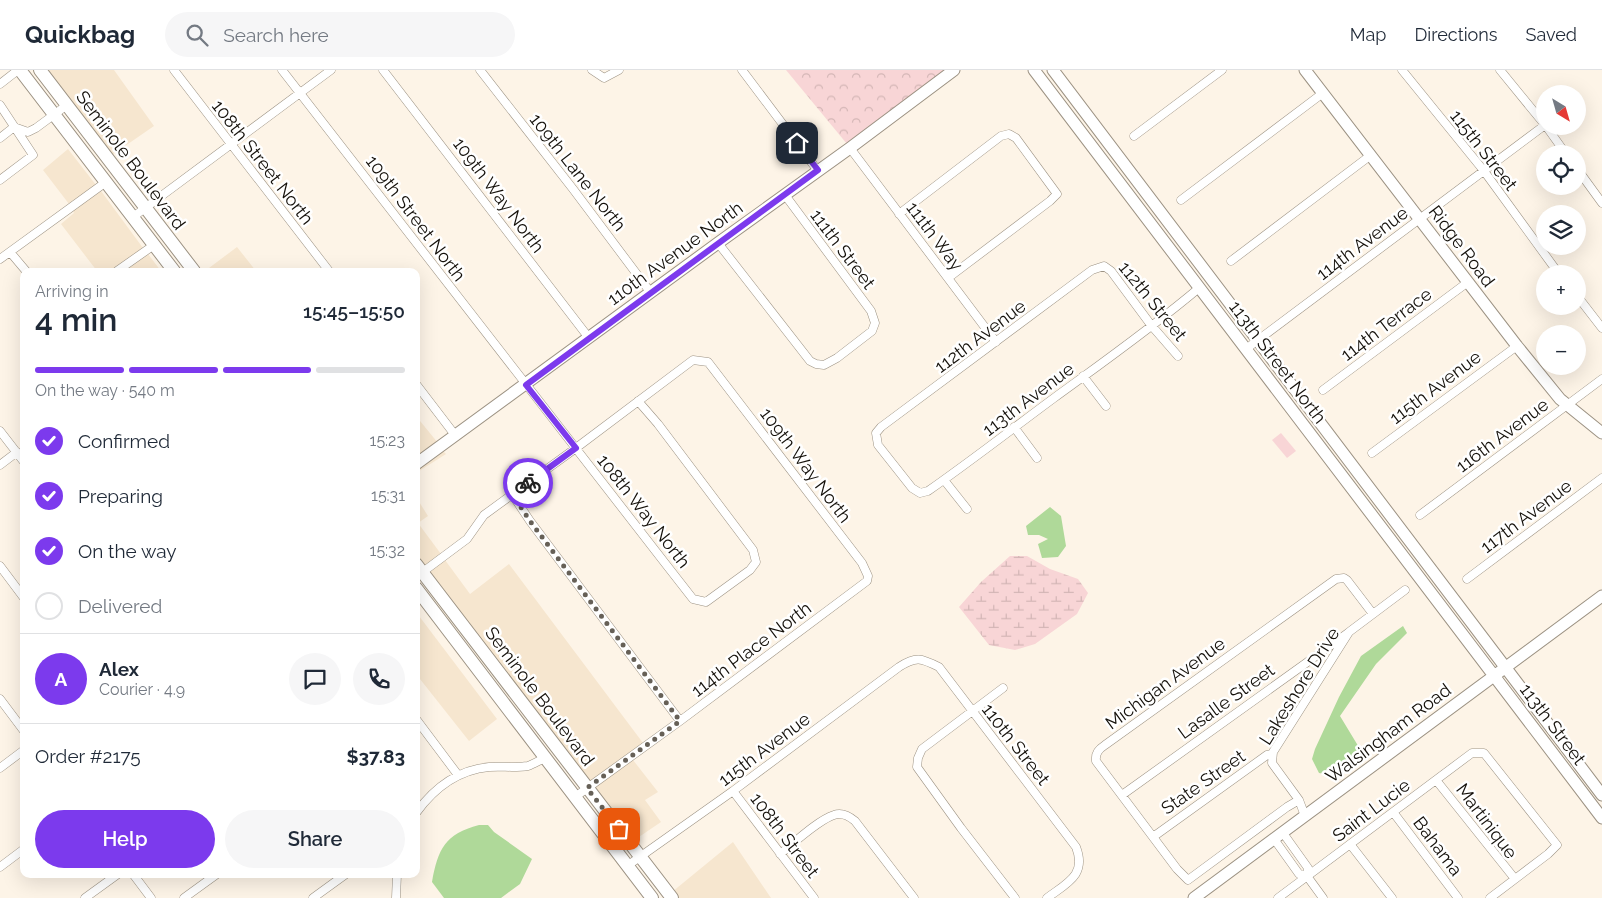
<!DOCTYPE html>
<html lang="en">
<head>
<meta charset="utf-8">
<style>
	:root { --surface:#fff; --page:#f6f6f7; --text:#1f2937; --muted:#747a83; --line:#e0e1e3; --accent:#7c3aed }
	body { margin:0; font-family:Raleway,sans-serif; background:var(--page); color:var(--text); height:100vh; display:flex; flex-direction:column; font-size:19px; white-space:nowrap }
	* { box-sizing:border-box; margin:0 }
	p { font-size:16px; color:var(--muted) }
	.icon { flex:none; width:28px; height:28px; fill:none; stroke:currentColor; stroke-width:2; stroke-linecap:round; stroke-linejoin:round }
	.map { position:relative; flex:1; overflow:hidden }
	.panel { position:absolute; left:20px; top:198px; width:400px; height:610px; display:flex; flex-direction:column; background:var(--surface); border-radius:10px; box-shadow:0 5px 20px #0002 }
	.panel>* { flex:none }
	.needle { width:32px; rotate:143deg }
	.fabs { position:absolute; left:1536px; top:15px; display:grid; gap:10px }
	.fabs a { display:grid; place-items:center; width:50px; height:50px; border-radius:50%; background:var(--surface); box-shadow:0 5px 20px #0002; font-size:25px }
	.pin { position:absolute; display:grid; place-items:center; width:42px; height:42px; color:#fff; margin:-21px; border-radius:10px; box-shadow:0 2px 8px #0006 }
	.courier { position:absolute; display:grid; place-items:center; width:50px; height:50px; margin:-25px; border:4px solid #7c3aed; border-radius:50%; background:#fff; color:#222; box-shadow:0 1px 6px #0007 }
	.headline em { font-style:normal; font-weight:600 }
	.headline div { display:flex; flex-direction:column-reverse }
	.headline { display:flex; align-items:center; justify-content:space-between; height:85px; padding:0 15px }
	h1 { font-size:32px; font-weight:600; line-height:38px }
	.bar { display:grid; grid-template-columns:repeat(4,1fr); gap:8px 5px; align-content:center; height:60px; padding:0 15px }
	.bar i { height:6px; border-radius:4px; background:var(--line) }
	.bar .active { background:var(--accent) }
	.bar p { grid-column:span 4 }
	.line { display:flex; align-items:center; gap:12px; padding:0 15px; border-top:1px solid var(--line) }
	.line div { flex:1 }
	.round { display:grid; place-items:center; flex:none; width:52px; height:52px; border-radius:26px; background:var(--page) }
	ol { padding:0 15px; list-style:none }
	li { display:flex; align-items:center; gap:15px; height:55px }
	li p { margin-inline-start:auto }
	li .icon { padding:5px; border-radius:50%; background:var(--accent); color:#fff; stroke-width:4 }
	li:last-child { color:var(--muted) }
	li i { width:28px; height:28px; border:2px solid var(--line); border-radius:50% }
	.primary-button { display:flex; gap:10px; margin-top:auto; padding:10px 15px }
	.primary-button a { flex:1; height:58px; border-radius:30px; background:var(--accent); color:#fff; font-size:20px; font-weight:600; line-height:58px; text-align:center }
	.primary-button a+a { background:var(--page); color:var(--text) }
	header { display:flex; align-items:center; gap:30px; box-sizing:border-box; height:70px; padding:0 25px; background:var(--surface); border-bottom:1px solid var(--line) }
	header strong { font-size:24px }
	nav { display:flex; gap:28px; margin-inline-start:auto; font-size:18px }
	.search { width:350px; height:45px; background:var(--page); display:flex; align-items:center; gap:12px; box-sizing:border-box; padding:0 18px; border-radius:28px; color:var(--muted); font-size:19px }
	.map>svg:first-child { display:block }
</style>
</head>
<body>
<header>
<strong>Quickbag</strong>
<div class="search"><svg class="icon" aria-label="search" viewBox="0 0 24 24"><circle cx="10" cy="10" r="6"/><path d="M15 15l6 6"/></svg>Search here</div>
<nav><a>Map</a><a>Directions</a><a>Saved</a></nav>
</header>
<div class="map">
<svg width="1602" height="828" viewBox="0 0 1602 828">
	<defs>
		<pattern id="wetland-marsh" width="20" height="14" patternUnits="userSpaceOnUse" patternTransform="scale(1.25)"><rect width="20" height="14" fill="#f8d5d6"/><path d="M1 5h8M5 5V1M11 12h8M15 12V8" fill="none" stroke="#d4b6b6"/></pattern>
		<pattern id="park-crowns" width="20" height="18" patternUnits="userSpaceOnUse" patternTransform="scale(1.25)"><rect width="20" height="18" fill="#f8d5d6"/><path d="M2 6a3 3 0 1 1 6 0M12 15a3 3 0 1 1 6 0" fill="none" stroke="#d4b6b6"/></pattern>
	</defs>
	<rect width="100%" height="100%" fill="#fdf4e7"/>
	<path fill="#f6e6cf" d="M46,0H114L154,56L112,85Z
		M68,79L96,115L69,134L43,100Z
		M101,121L143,178L110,201H97L61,154L74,143L73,141Z
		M237,177L256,201H205Z
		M148,184L161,201H124Z
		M416,346L438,373L416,389Z
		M442,380L446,384L416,403V399Z
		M416,427L428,446L418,453L441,484L423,497L416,488Z
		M445,490L470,524L509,494L643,673L588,713L428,503Z
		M416,542L497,649L469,671L416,604Z
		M633,690L658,722L645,730L661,752L633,771L592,719Z
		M733,772L771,828H676L672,822Z"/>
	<path fill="url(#wetland-marsh)" d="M1010,486H1027L1050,499L1078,509L1088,523L1077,544L1035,574L1015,580L989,575L959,537L981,512Z"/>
	<path fill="url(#park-crowns)" d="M786,0H948L847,74Z"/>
	<path fill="#f8d5d6" d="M1281,363L1296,381L1287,388L1272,370Z"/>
	<path fill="#afd999" d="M1050,437L1061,446L1066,476L1058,487L1042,488L1038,474L1048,469L1039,465H1028L1026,456Z
		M1403,556L1407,563L1376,594L1340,646L1360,679L1331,705L1319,703L1312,689L1315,679L1339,627L1361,586Z
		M479,755H488L494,762L532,789L520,814L501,828H444L432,812C438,779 445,764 479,755Z"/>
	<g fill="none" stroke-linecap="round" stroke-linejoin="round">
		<g stroke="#9c9283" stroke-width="9">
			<path id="street" d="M174,0L329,201
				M282,0L668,497L693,529L706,532L750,500L756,492L753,480L658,354L638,331
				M383,0L589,268
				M480,0L573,119L651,223
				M592,0L604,8L619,0
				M742,0L818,101
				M1402,0L1484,101L1559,204
				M1500,0L1545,55
				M0,14L18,0
				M0,35L33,85L0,110
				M1546,56L1566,84
				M14,57L28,62L36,58L67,35
				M1134,66L1222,0
				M0,68L14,57
				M850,78L996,272
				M1578,100L1602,133
				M1181,130L1323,23
				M899,144L1001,66L1009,64L1016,68L1057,124L1050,131L948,208
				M133,147L331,0
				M718,173L810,291L816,294L824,295L837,288L872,261L875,253L871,241L785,125
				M10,182L26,201
				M0,189L106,112
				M1231,191L1371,85
				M117,201L154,175
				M1578,227L1602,258
				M1246,279L1545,55
				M1178,286L1151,255L1111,201L1104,196L1092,200L881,357L876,363L878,375L912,418L920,423L928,421C971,391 1012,359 1054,328C1102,293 1153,257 1199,218
				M1083,306L1106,336
				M416,314L455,365
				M1323,320L1468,212
				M1014,357L1037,388
				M0,361L24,392
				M1372,383L1517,276
				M0,395L17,382
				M944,410L967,439
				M512,424L530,451L680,651
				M1420,445L1602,309
				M0,496L24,528
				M416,507L467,469L484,445L576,378L693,290L708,292L862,493L868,506L867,511L680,651L575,727
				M1467,509L1602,408
				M1003,618L922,679L918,688L917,697L961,758L1015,828
				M0,629L24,661
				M416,649L458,705
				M0,698L24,680
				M1436,710L1515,809
				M733,721L814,828
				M1122,725L1348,563
				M1299,730L1287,737L1188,810L1177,799L1096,691C1095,683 1099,679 1105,675L1336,509L1344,508L1347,510L1373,544
				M1393,742L1458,828
				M416,743C434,718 458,700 489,697C501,696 515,698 528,696C534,694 540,690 545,688
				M1305,746L1299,730L1272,693L1273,682L1349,562L1405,520
				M1283,763L1308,798L1307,806
				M1153,767L1267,685L1272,684
				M1274,769L1299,804L1307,806
				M1350,774L1392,828
				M780,784C794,773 818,750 834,745C842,742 849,746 855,751L914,828
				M627,796L733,721L899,597C916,586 921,588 939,597L1076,777C1087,805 1067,813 1047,828
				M0,797L24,779
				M133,804L151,828
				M1307,806L1323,828
				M85,828L118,804
				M184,828L217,804
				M313,828L346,804
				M396,828L397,804
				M1278,828L1472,683H1484L1557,775L1548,784L1490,828"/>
		</g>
		<g stroke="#9c9283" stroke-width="13">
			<path id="secondary" d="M1034,0L1602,748
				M1053,0L1602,725
				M1305,0L1517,276L1560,329L1602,363
				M416,394L718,173L850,78L954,0
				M1194,828L1602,526"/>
		</g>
		<g stroke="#9c9283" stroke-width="14">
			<path id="primary" d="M20,0L174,201
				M40,0L194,201
				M416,494L672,828
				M416,518L652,828"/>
		</g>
		<use href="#street" stroke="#fff" stroke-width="8"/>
		<use href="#secondary" stroke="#fff" stroke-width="11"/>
		<use href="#primary" stroke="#fff" stroke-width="12"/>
	</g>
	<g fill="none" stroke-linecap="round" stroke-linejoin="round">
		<path stroke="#666057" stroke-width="5" stroke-dasharray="0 9" d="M528,413L512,424L530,451L680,651L587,718L619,759"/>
		<path stroke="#7c3aed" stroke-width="6" d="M528,413L576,378L526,315L818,100L797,73"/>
	</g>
	<g text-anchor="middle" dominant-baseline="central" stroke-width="5" stroke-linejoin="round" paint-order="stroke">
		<g font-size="18" fill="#14100a" stroke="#fff">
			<text transform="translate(1484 80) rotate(52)">115th Street</text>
			<text transform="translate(131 90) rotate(53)">Seminole Boulevard</text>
			<text transform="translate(263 92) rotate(52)">108th Street North</text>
			<text transform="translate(578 102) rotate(52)">109th Lane North</text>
			<text transform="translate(499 125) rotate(53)">109th Way North</text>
			<text transform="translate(416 148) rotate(53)">109th Street North</text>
			<text transform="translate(935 166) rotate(53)">111th Way</text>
			<text transform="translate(1362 173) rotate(-37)">114th Avenue</text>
			<text transform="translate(1462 176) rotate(53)">Ridge Road</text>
			<text transform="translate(843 179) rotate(53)">111th Street</text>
			<text transform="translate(675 183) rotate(-36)">110th Avenue North</text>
			<text transform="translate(1153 231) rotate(51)">112th Street</text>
			<text transform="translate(1386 254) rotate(-37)">114th Terrace</text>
			<text transform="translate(980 266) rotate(-37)">112th Avenue</text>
			<text transform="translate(1278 292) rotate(53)">113th Street North</text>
			<text transform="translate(1435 317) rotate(-37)">115th Avenue</text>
			<text transform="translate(1028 329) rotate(-37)">113th Avenue</text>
			<text transform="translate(1502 365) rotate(-37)">116th Avenue</text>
			<text transform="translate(806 395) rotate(53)">109th Way North</text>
			<text transform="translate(644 441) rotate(52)">108th Way North</text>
			<text transform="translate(1526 446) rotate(-37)">117th Avenue</text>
			<text transform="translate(751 579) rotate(-37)">114th Place North</text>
			<text transform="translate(1165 613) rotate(-36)">Michigan Avenue</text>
			<text transform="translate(1299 616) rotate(-58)">Lakeshore Drive</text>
			<text transform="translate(540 626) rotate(53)">Seminole Boulevard</text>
			<text transform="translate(1226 631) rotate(-36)">Lasalle Street</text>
			<text transform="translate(1553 654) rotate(53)">113th Street</text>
			<text transform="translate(1388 663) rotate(-37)">Walsingham Road</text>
			<text transform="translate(1016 674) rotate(52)">110th Street</text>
			<text transform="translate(764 679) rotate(-37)">115th Avenue</text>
			<text transform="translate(1203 712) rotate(-35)">State Street</text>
			<text transform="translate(1371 740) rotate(-37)">Saint Lucie</text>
			<text transform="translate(1487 751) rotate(53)">Martinique</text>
			<text transform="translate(785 765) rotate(53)">108th Street</text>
			<text transform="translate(1438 776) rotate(53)">Bahama</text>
		</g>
	</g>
</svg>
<div class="fabs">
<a><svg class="needle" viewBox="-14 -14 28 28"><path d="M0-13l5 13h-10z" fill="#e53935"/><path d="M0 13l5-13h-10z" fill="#747a83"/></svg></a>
<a><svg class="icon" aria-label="locate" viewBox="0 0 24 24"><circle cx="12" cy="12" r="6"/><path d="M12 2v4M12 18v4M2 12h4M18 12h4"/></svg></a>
<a><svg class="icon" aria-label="layers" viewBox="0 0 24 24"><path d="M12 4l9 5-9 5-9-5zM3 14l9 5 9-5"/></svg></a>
<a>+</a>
<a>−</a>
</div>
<div class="pin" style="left:619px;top:759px;background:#ea580c"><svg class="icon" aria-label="bag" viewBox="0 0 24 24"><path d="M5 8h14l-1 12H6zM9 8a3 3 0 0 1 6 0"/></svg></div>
<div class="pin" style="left:797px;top:73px;background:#1f2937"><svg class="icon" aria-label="home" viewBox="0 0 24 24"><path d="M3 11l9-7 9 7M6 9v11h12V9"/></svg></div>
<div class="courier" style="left:528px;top:413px"><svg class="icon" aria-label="bike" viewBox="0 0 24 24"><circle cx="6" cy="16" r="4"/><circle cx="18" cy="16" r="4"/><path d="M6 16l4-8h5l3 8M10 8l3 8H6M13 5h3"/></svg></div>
<section class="panel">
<div class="headline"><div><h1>4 min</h1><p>Arriving in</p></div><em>15:45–15:50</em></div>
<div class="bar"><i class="active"></i><i class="active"></i><i class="active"></i><i></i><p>On the way · 540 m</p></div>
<ol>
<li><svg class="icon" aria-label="check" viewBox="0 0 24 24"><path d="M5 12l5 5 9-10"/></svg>Confirmed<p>15:23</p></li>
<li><svg class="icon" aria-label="check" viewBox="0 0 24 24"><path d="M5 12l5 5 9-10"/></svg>Preparing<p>15:31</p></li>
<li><svg class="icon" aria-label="check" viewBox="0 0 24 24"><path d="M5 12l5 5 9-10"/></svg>On the way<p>15:32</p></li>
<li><i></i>Delivered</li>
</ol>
<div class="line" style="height:90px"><b class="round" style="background:var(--accent);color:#fff">A</b><div><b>Alex</b><p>Courier · 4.9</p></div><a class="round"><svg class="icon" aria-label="chat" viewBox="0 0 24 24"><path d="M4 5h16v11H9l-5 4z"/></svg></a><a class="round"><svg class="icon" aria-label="phone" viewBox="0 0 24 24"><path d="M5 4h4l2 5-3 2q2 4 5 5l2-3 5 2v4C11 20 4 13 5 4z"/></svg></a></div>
<div class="line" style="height:65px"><div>Order #2175</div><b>$37.83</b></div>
<div class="primary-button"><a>Help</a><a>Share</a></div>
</section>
</div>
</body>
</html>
